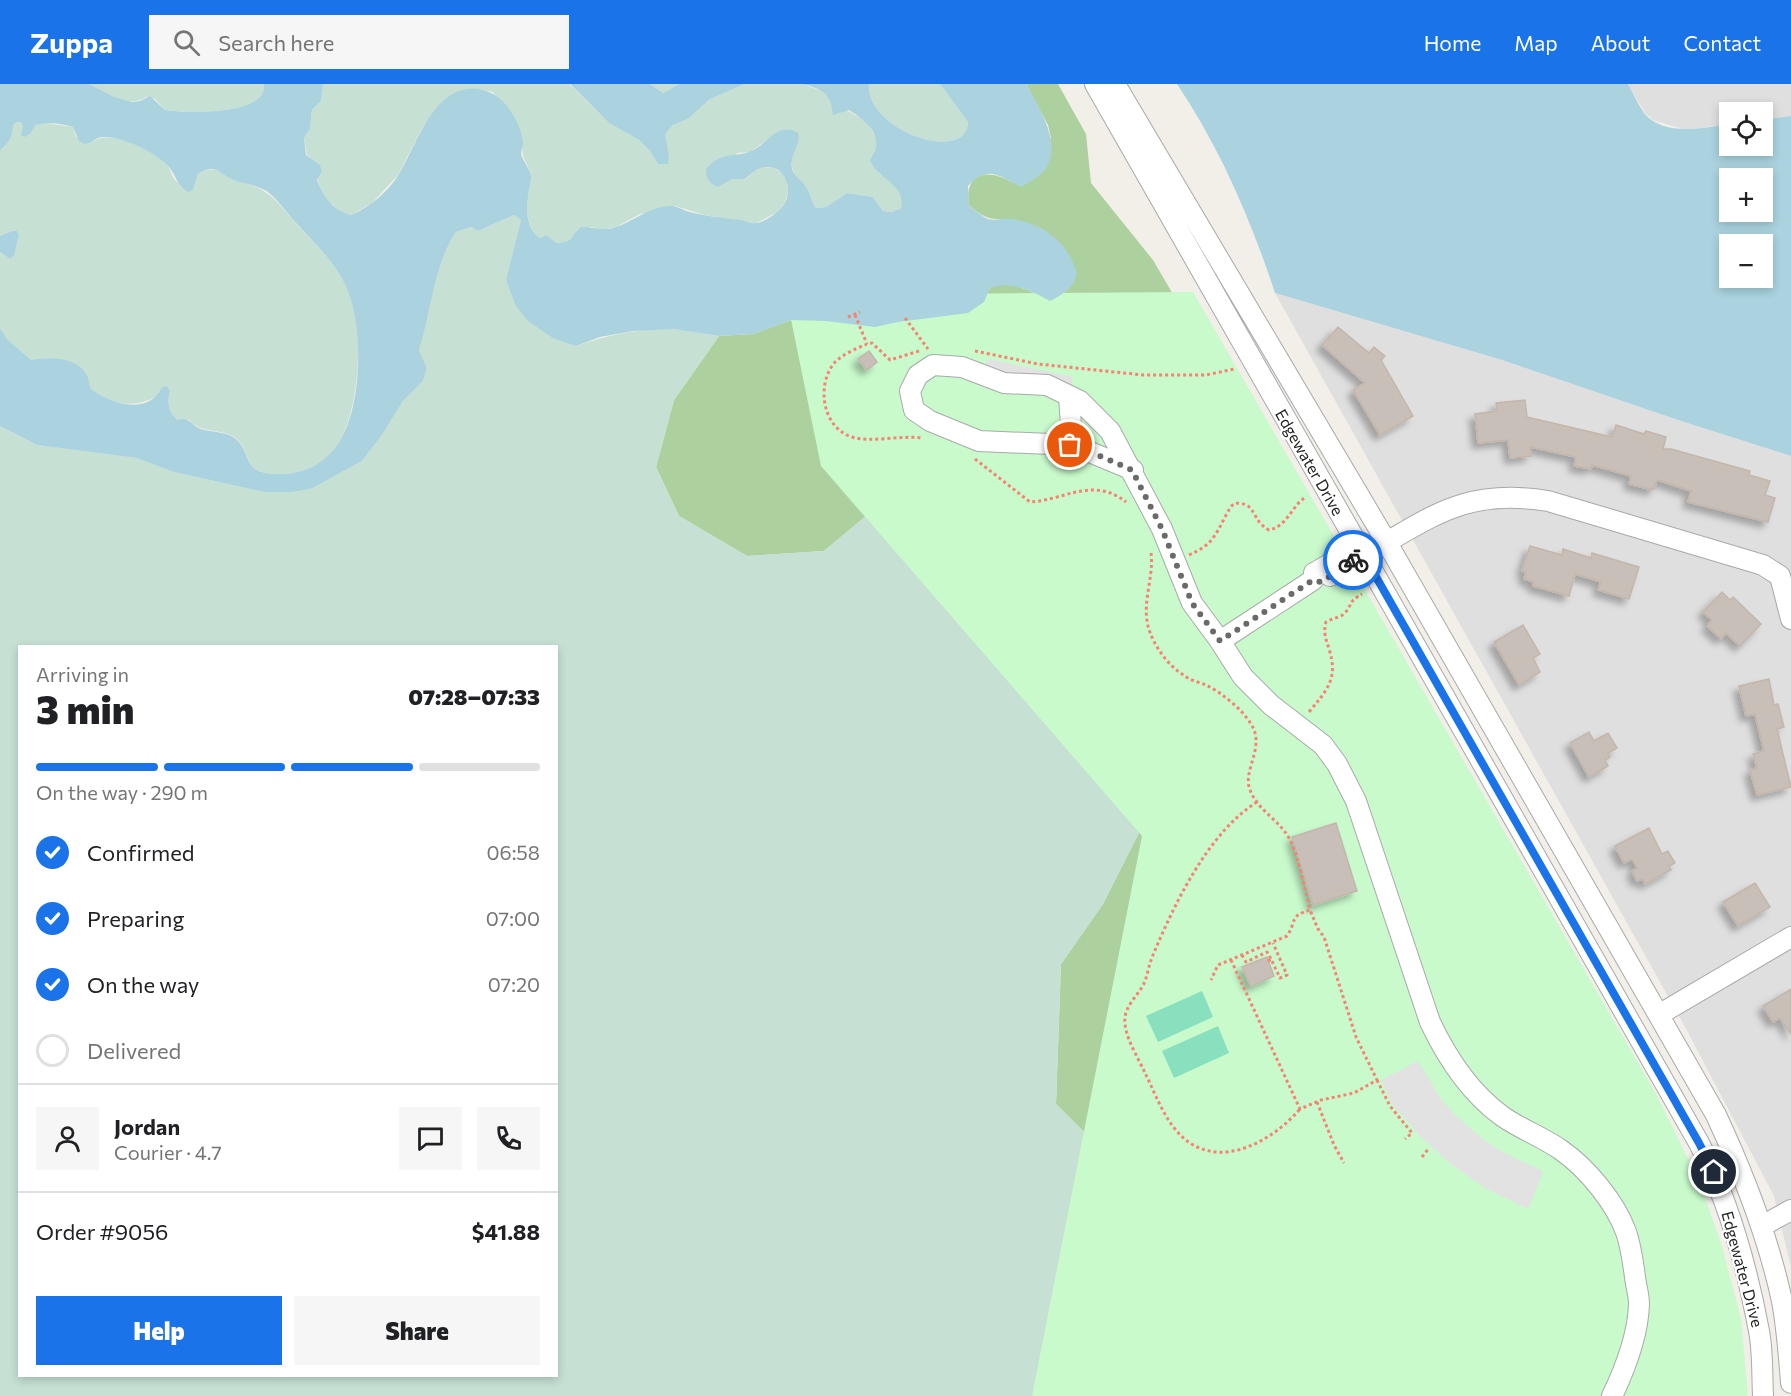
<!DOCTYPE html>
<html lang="en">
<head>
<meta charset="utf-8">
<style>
	:root { --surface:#fff; --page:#f6f6f6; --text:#202124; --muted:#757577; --line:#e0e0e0; --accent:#1a73e8 }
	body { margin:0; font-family:Commissioner,sans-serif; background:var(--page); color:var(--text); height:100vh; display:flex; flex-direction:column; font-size:22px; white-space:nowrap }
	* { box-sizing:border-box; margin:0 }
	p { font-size:20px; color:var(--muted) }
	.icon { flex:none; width:33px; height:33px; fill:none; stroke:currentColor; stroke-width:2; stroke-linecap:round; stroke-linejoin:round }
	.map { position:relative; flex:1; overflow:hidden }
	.side { position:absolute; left:18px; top:561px; width:540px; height:732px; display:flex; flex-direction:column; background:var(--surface); border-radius:0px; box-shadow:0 3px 9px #0003 }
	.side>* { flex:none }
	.tools { position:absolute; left:1719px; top:18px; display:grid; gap:12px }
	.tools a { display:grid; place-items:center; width:54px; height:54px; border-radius:0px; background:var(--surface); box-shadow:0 3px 9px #0003; font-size:30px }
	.pin { position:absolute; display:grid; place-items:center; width:51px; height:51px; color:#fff; margin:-26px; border:3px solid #fff; border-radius:50%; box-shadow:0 2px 6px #0007 }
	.courier { position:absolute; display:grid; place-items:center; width:60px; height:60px; margin:-30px; border:4px solid #1a73e8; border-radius:50%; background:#fff; color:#222; box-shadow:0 2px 8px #0007 }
	.head em { font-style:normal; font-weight:800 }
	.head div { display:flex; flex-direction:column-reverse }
	.head { display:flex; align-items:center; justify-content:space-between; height:102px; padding:0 18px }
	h1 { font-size:39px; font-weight:800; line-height:45px }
	.bar { display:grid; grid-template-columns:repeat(4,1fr); gap:9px 6px; align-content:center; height:72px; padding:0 18px }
	.bar i { height:8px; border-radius:4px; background:var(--line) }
	.bar .on { background:var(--accent) }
	.bar p { grid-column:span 4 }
	.line { display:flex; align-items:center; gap:15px; padding:0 18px; border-top:2px solid var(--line) }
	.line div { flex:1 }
	.round { display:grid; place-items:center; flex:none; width:63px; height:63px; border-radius:0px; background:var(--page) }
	ol { padding:0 18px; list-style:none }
	li { display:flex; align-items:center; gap:18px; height:66px }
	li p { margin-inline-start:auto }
	li .icon { padding:6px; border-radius:50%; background:var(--accent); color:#fff; stroke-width:4 }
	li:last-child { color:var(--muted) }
	li i { width:33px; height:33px; border:3px solid var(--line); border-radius:50% }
	.button { display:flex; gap:12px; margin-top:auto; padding:12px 18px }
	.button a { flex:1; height:69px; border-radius:0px; background:var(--accent); color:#fff; font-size:24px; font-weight:800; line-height:69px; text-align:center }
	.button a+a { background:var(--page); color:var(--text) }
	header { display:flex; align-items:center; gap:36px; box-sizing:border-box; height:84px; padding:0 30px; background:var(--accent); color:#fff }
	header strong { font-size:28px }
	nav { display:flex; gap:33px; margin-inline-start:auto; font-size:21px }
	.search { width:420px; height:54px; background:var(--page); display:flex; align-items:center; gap:15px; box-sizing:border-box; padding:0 21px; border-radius:0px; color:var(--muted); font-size:22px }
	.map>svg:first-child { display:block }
</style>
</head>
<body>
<header>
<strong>Zuppa</strong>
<div class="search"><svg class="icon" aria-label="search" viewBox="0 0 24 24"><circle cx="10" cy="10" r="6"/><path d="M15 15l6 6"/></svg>Search here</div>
<nav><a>Home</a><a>Map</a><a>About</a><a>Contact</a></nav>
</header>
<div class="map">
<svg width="1791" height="1312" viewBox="0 0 1791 1312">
	<defs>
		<filter id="shadow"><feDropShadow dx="-5.5" dy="5.5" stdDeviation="3" flood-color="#0004"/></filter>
	</defs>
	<rect width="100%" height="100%" fill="#f2efe9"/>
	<path fill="#e0dfdf" d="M1628,0H1791V32L1763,36L1762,28H1730L1729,40L1686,46L1653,36L1645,29Z
		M1275,209L1502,276L1678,336L1791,372V1183L1774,1112L1684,941Z"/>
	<path fill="#add19e" d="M1026,0H1058L1086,50L1091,99L1153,176L1209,272L1177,606L1153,1117L1056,1020L1061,880L1103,820L1152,723L884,417L824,467L747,472L679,432L656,383L674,316L719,252L753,250L791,236L985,212C987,209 988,206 991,203C1003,194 1027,206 1039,211L1006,135C988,136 983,133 969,121C964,88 987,84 1012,98L1051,54L1048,41Z"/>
	<path fill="#c6e0d4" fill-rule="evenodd" d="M89,0H264C268,32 185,29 165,26L155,15L146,13C128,25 106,9 89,0Z
		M323,0H569L609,39L639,56L650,67L658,80L669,72L664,50L673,41L688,35L710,15L726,6L744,0H802L822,7L832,17L868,39L877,56L874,69L880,90C893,99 903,107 901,124L892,128L883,127L873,113L847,109L826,123L816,124C812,118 810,107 805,102C796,91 794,93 791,77L764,58L750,68L737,69L725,97L732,95H746L755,87L764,83L773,84L783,89L787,97L788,108L785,119L777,128L755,140L705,131L675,122L640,130L616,143L601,146L592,143L577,146C573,157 568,158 557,159L546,151L540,154C527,146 526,126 528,111C529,105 532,98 531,92C529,79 520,75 523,61L493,8L475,5L460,8L434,27L421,46L398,91L372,119L351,131C332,126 321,111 317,93C314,83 315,78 307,71L304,54L310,45L312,26L321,17Z
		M650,0H679L663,9Z
		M869,0H940L968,38C967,81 865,46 869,0Z
		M17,38H21L31,49L34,41L45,39L73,43L76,53L94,57C110,45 154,67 167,81C171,85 172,94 176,97C180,101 188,103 193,106L198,90C219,78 222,93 242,98C270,105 280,121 298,142C316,161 338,182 348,206C364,244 360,316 342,353C333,373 314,386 293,389C283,391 267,391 257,386C247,381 247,365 238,356C224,343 202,351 189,336H178C168,328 167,319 170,307C161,308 157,313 149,316C126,324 109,319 90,305C89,301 89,294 87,291C77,274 47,273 31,276L7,255L0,244V168L10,175L14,172L19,151L12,147L0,152V71L1,65C9,59 13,52 13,41Z
		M514,131L521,136L506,197L576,262C607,251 639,244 673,245C688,246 704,250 719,252L674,316L656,383L679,432L747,472L824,467L884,417L1152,723L1103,820L1061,880L1056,1020L1153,1117L1233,1312H0V342L37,361L136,374L174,388L264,408L313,404L362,377L382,351L403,317L423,297L427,284L419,266C432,225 433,185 456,148L471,143L478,147ZM20,562H556V1292H20Z"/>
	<path fill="#c8facc" d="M1193,208L1656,1010L1699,1097L1721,1159L1741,1234L1748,1312H1032L1142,752L821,382L786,211Z"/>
	<path fill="#88e0be" d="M1202,907L1213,933L1158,958L1146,932Z
		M1218,942L1229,969L1174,994L1162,967Z"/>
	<path fill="#e2e2e2" d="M988,275L1073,293L1069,312L981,290Z
		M1418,977L1441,1015L1455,1031L1484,1056L1504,1069L1543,1087L1528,1125L1485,1104L1451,1080L1421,1053L1392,1020L1381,996Z"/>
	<path fill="#aad3df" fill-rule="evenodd" d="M0,0H89L114,13L132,18L140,17L150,12L165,26C185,29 268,32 264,0H323L321,17L312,26L310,45L304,54L306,71L320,81L322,87L317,96C324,113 332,126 351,131C370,123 388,108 399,90C417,61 433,0 478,5C495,8 504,16 513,31C518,39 523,51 523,61C523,62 521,68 521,70C523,78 532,86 531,95C531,101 528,107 528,113C526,127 527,146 540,154L546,151L557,159C577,157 569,152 581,143C593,143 602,147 613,144C634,138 650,121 673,122C678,123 682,125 686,127C704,132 723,134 741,136C745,137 751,140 755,139C765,139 780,127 785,119C793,104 785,81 765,83C757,84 751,90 745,95H732L718,103C709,99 706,95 706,85C723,67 729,74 749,68C767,62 777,36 798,49C801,59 794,65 792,75C789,90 799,93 806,103C810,108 812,118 816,124L826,123L847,109L873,113L883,127L892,128L901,124C905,99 878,96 870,76C886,52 868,39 849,26L833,31C831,9 822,5 802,0H869C865,46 967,81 968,38L940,0H1026C1039,23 1064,62 1044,87C1038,94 1029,98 1021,103C1000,92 987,80 968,102L969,121C975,126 981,132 988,135C995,137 1004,134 1011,135C1041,139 1064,155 1075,183C1081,199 1063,211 1050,217C1032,207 1010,196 990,204L984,218L968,229L898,238L875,243L826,237L791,236L753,250L719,252L674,245L633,247L600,253L576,262L553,254L528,237L516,222L506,196L521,136L514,131L478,147L471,143L456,148C433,184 432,226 419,266L427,284L423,297L403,317L382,351L362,377L313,404L292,408H264L174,388L136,374L37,361L0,342V244L7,255L31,276C48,273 76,272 87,291C89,294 89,301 91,305C110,320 149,332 162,303L167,302L170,307C167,319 168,328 178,336C190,332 191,342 201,345C214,349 230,347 239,358C246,366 247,379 255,385C261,389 270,390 277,390C305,391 327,379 341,355C362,319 363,245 348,207C338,181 314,159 296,139C287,129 278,116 268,108C258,101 245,100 234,96C217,89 217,79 198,90L193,106L188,108C175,99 177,92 168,82C157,69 115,48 98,54C94,56 90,59 85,60L79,57L73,43C60,39 48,38 35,41L31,49L25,53L21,51L23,42L21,38H17L13,41C13,52 9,59 1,65L0,71Z
		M570,0H650L663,9L679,0H744L710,15L688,35L673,41L665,50L669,72L668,80H658L650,67L639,56L609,39Z
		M1177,0H1628C1633,9 1638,20 1644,29C1664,53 1703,44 1729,40L1730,62H1762L1763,36L1791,32V372L1678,336L1502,276L1275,209C1251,136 1220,64 1177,0ZM1762,94V128H1730V94ZM1730,160H1762V194H1730Z
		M12,147H17L19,151L14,172L10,175L0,168V152Z"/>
	<path fill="#c7bfb8" stroke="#c4b6ab" stroke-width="1.5" filter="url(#shadow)" d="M1338,243L1369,269L1374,263L1385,272L1381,276L1413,332L1380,351L1353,306L1365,299L1322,261Z
		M869,267L877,278L867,286L858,275Z
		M1525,316L1527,333L1612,353L1616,341L1644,350L1646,347L1666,353L1663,365H1671L1750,387L1749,391L1770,397L1765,411L1775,414L1768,438L1688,418L1691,407L1657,396L1654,405H1649L1629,400L1631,392L1592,381L1591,385L1574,382L1576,373L1530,363L1531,372L1510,374L1508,356L1478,359L1475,330L1497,327L1496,319Z
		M1530,462L1562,471L1563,465L1591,474L1592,469L1639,483L1629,515L1598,506L1601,498L1575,490L1569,512L1533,502L1534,498L1524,495L1526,488L1522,487Z
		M1722,508L1730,516L1733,513L1761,540L1740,562L1726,549L1721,555L1707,542L1712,536L1703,528Z
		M1523,541L1540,570L1533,574L1540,588L1519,601L1494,558Z
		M1769,595L1774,621L1778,620L1784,643L1777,645L1791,703L1757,711L1750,686L1757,684L1753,670L1764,667L1755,630L1746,632L1739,602Z
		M1589,648L1594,657L1608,649L1617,664L1608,669L1610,673L1605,676L1608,682L1589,693L1570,659Z
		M1336,739L1357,807L1313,821L1292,753Z
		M1649,744L1662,770L1668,767L1675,779L1669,782L1671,786L1645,800L1643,795L1637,797L1632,787L1637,784L1632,775L1624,779L1615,762Z
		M1755,799L1770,823L1738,842L1723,818Z
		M1267,873L1274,892L1251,902L1242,883Z
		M1791,905V950L1780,934L1773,938L1763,922Z"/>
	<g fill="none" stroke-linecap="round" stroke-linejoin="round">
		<g stroke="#a9a9a9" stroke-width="22">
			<path id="minor" d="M1095,0C1296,353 1497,706 1699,1059C1729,1118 1747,1183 1759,1247C1763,1268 1762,1291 1763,1312
				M1115,0L1386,457L1716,1031C1744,1091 1768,1152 1782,1217C1787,1244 1789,1272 1791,1299
				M1069,312L1071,342L1070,361
				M1133,386L1073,361L979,357L930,337L914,326L910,307L918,291L933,281L962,283L1004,299L1047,301L1080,317L1110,347L1162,445L1192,519L1220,557
				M1338,483L1328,481L1314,489L1313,496L1220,557L1243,593L1271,621L1323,661L1337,680L1356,717L1430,938C1447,974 1469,1008 1502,1032C1520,1045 1543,1053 1561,1066C1587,1084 1615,1118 1626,1148C1631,1162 1633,1178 1635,1193C1636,1202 1639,1211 1639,1220C1638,1252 1626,1283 1612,1312
				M1330,492L1338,483C1420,447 1449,401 1548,417L1763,481L1780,492L1791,535
				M1660,930L1791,853
				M1762,1142L1791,1126"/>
		</g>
		<path stroke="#fa8072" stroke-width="3" stroke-dasharray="3 3" stroke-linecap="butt" d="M855,231L867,260
			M848,233L860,228
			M905,234L928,265
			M919,267L890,276L872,259L867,260C856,265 839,271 832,282C817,304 823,344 852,353C870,359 901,351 922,354
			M975,267L1038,280L1143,291H1206L1234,285
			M975,375L1030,418C1065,416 1093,392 1126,418
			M1151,469C1154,493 1142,518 1148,542C1153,561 1168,582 1185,592C1191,597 1199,598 1206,601C1222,609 1242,625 1251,640C1266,663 1242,686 1250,706C1258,727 1281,737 1290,756C1299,774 1305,806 1310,826C1289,832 1297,837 1287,852L1218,881L1211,896
			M1189,471C1200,466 1209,461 1215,451C1220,445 1229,422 1234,420C1238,418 1245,420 1248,422C1257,430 1255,438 1269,446C1288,442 1291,422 1306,413
			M1309,628C1326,607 1339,595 1329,565C1326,555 1323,549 1326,538C1332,534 1340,534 1345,529C1353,519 1348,518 1362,510
			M1257,718C1208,749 1175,819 1153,871C1149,880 1148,889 1145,897C1140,910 1127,919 1125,933C1123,951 1138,973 1145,989C1154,1007 1162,1029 1175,1045C1212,1091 1270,1060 1300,1025
			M1242,871L1246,878L1267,868L1271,875
			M1231,876L1300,1025L1321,1016L1354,1009L1377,996L1356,953L1324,853L1318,845L1310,826
			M1268,877L1271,875L1280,894L1287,891L1273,859
			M1377,996L1390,1022L1412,1049L1405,1055
			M1317,1018L1334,1061L1344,1079
			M1422,1073L1429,1064"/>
		<use href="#minor" stroke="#fff" stroke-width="20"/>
	</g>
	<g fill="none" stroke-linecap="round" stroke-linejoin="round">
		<path stroke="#6b6a68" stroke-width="6" stroke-dasharray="0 10.8" d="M1070,361L1105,374L1132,386L1162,445L1192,519L1220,557L1313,496L1320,498L1334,490L1338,483L1353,476"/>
		<path stroke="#1a73e8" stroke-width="8" d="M1353,476L1363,470L1699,1059L1714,1088"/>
	</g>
	<g text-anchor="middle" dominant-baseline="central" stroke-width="4.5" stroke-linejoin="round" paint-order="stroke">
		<g font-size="16" fill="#222" stroke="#fff">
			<text transform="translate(1310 378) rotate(60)">Edgewater Drive</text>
			<text transform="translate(1743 1185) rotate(75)">Edgewater Drive</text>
		</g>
	</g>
</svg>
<div class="tools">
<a><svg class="icon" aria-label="locate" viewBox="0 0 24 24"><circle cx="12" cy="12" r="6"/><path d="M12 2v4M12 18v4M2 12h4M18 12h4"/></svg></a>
<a>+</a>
<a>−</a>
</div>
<div class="pin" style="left:1070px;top:361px;background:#ea580c"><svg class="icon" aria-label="bag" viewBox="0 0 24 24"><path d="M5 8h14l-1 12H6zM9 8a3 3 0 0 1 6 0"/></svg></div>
<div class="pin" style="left:1714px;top:1088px;background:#1f2937"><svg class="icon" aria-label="home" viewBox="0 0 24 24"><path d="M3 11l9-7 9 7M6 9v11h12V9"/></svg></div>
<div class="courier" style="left:1353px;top:476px"><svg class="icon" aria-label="bike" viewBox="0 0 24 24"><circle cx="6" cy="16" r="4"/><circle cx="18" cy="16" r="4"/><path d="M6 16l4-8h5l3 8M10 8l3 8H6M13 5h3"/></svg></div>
<section class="side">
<div class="head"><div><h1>3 min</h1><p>Arriving in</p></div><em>07:28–07:33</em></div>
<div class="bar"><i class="on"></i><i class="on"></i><i class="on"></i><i></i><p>On the way · 290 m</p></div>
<ol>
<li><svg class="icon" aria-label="check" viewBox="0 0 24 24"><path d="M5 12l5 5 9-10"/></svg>Confirmed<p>06:58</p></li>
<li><svg class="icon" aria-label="check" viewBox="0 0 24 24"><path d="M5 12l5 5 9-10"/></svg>Preparing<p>07:00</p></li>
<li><svg class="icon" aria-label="check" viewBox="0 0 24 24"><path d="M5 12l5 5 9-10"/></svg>On the way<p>07:20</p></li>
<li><i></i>Delivered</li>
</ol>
<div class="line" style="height:108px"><a class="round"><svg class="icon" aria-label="person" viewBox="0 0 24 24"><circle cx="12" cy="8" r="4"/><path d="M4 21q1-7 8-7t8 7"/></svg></a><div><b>Jordan</b><p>Courier · 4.7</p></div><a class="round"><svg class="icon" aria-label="chat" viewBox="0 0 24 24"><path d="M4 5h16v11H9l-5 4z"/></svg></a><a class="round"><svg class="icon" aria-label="phone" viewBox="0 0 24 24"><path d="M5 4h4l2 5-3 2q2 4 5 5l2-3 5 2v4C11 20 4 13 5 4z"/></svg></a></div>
<div class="line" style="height:78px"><div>Order #9056</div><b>$41.88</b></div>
<div class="button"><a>Help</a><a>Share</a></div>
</section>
</div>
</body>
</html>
